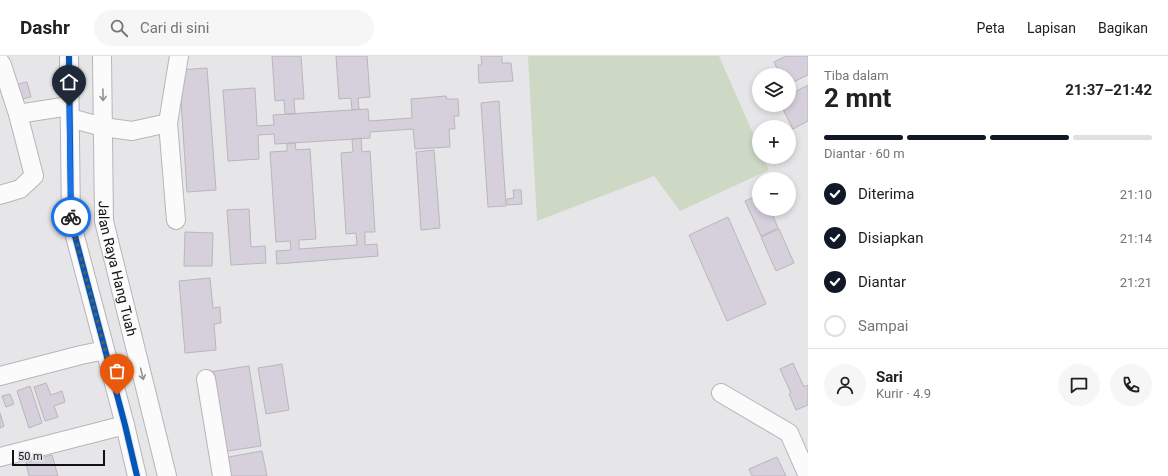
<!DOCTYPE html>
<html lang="id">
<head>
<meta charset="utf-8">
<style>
	:root { --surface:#fff; --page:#f6f6f6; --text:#202124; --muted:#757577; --line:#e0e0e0; --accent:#111827 }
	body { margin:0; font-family:Roboto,sans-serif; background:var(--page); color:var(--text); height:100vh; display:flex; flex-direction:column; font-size:15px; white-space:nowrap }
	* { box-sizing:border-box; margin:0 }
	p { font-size:13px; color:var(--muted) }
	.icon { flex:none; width:22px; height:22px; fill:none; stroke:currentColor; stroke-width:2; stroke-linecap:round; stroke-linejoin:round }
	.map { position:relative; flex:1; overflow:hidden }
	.details { display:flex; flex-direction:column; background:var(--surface); width:360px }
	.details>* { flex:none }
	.fabs { position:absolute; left:752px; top:12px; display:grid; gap:8px }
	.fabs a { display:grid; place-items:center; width:44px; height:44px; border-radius:50%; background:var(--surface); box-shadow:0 2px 6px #0003; font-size:20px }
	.scale { position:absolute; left:12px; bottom:10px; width:93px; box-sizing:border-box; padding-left:4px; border:2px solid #121213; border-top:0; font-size:11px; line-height:14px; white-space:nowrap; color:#121213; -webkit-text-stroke:3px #e6e4e9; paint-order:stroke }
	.pin { position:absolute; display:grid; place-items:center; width:34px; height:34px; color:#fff; margin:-41px -17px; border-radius:50% 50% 50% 0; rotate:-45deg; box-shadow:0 0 4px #0007 }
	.pin .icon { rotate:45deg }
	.courier { position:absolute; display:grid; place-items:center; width:40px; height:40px; margin:-20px; border:3px solid #1a73e8; border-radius:50%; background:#fff; color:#222; box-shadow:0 1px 5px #0007 }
	.head em { font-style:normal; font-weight:700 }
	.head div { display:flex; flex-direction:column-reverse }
	.head { display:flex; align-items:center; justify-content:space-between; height:68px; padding:0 16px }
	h1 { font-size:26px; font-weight:700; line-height:30px }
	.bar { display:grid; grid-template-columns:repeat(4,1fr); gap:6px 4px; align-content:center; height:48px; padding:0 16px }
	.bar i { height:5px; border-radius:3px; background:var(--line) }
	.bar .on { background:var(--accent) }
	.bar p { grid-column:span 4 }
	.line { display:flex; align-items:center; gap:10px; padding:0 16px; border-top:1px solid var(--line) }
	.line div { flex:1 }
	.round { display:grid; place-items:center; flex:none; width:42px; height:42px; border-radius:21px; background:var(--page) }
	ol { padding:0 16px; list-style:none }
	li { display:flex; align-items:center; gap:12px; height:44px }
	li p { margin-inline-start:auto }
	li .icon { padding:4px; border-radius:50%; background:var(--accent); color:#fff; stroke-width:4 }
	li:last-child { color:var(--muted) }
	li i { width:22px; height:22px; border:2px solid var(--line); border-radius:50% }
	header { display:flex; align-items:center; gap:24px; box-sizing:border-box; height:56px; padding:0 20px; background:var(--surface); border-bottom:1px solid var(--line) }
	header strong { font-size:19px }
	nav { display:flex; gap:22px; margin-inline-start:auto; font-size:14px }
	.search { width:280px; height:36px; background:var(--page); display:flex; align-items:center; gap:10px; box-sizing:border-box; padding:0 14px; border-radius:22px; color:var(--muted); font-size:15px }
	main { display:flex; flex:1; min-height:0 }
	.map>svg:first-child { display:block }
</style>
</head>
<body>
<header>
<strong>Dashr</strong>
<div class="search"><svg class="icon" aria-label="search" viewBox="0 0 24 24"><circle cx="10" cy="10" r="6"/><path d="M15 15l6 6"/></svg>Cari di sini</div>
<nav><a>Peta</a><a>Lapisan</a><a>Bagikan</a></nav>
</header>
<main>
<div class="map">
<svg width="808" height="420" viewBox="0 0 808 420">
	<rect width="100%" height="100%" fill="#e6e5e8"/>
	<path fill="#cdd9c5" d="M528,0H719L759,91V101H763L769,114L680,155L654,120L537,165Z"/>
	<path fill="#d6d0dd" stroke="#b7b7b9" d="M272,0H301L304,43H294L295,58H285L284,44L275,45Z
		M336,0H367L370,41L358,42L359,53L352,54L351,42L339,43Z
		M481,0H502V7H511L513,25L479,27L478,9H482Z
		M786,0H808V19L789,28V19H780L774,6Z
		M207,12L216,134L187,136L179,14Z
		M27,26L31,41L17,44L14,29Z
		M808,29V65L793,73L781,49H789V39Z
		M255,32L257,70L274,69L273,59L368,53L369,65L412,62L411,43L446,40L447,43H458L459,60H454L455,73H449L450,91L415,93L413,73L370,76V82L275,88L274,78L258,79L259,103L228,105L223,34Z
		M499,45L506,150L488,151L481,47Z
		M361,82L362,96L370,95L375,176H365V189L377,188L378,200L277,208L276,195L291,194L290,185L276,186L270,96L287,95V88L295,87L296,94L310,93L316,183L299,184V193L357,189L356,177L346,178L341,97L353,96L352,83Z
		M434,94L440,172L421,174L416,96Z
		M513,134H521L522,148L507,149V143L514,142Z
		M759,139V153H770L778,172L761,180L745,145Z
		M249,153L251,191L265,190L266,207L231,209L227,154Z
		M728,161L766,248L727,265L689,179Z
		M779,173L794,207L776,215L761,181Z
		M185,176L213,177L212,210H184Z
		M210,222L213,252L220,251L221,267L214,268L216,294L185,297L179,225Z
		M793,307L804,331L807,329L808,330V349L796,354L789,338L791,337L780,313Z
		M282,308L289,354L266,358L258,312Z
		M249,310L261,390L221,396L209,316Z
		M46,327L51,339L62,335L65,346L54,350L58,361L45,365L34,331Z
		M30,330L42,367L29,372L17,335Z
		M10,338L14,348L6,351L2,340Z
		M0,357L4,370L0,372Z
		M262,395L267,420H226L223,402Z
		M52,399L58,420H29L26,406Z
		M777,401L786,420H752L749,413Z"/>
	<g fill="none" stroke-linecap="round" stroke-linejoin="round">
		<g stroke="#b6b5b7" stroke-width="20">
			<g id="minor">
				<path d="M69,0L71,165L125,369L137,420"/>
				<path id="s1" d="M102,0L104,165L167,420"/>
				<path d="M0,6L2,9L18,58L34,120L20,133L0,139"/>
				<path d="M18,58L69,50"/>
				<path d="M70,62L103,71L132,75L168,67"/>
				<path d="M176,164L168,67L179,0"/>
				<path d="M0,320L81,299L105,294"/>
				<path d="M206,323L222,420"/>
				<path d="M721,337L789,377L808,420"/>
				<path d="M0,401L125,369"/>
			</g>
		</g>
		<use href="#minor" stroke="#fbfbfc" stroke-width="18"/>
		<g stroke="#e6e4e9" stroke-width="8">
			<path id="cycleway" d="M69,0L71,165L125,369L137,420"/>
		</g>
		<use href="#cycleway" stroke="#0057b8" stroke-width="6"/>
	</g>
	<defs><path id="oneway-shaft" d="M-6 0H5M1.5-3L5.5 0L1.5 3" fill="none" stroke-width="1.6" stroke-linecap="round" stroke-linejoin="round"/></defs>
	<g stroke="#929293">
		<use href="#oneway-shaft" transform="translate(103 39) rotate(89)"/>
		<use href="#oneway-shaft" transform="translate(142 318) rotate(76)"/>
	</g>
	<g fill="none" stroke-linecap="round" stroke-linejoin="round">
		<path stroke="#5c5c5e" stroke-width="4" stroke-dasharray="0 7.2" d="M71,161V165L117,339"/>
		<path stroke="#1a73e8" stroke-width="5" d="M69,50L71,161"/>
	</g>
	<g text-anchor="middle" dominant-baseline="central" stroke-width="3.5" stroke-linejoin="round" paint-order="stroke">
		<g font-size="14" fill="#121213" stroke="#e6e4e9">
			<text stroke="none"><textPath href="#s1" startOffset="214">Jalan Raya Hang Tuah</textPath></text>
		</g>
	</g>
</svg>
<div class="fabs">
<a><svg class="icon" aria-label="layers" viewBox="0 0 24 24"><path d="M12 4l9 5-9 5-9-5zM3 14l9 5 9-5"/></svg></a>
<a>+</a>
<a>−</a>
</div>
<div class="scale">50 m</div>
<div class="pin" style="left:117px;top:339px;background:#ea580c"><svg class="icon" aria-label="bag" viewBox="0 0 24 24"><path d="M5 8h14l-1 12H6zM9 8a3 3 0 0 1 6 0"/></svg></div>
<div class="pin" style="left:69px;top:50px;background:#1f2937"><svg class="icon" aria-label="home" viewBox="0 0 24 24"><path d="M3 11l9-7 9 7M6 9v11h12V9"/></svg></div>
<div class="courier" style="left:71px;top:161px"><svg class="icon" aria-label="bike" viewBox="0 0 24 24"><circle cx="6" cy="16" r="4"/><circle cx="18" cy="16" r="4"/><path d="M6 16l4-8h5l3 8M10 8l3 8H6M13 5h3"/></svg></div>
</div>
<section class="details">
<div class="head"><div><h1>2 mnt</h1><p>Tiba dalam</p></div><em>21:37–21:42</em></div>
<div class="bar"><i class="on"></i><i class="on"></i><i class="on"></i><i></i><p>Diantar · 60 m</p></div>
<ol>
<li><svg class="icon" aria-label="check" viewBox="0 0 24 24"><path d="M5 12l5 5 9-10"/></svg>Diterima<p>21:10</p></li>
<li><svg class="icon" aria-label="check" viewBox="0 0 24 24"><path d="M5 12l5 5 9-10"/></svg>Disiapkan<p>21:14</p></li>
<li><svg class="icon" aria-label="check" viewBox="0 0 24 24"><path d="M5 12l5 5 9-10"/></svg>Diantar<p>21:21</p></li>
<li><i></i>Sampai</li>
</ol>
<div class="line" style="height:72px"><a class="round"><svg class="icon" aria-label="person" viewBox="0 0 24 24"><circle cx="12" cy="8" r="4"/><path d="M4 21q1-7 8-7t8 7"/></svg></a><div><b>Sari</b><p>Kurir · 4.9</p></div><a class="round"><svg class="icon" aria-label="chat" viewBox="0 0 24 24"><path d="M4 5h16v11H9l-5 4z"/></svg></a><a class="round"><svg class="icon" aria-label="phone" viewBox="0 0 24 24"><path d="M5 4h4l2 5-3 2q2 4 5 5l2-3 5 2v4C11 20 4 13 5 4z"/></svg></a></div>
</section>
</main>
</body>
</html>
